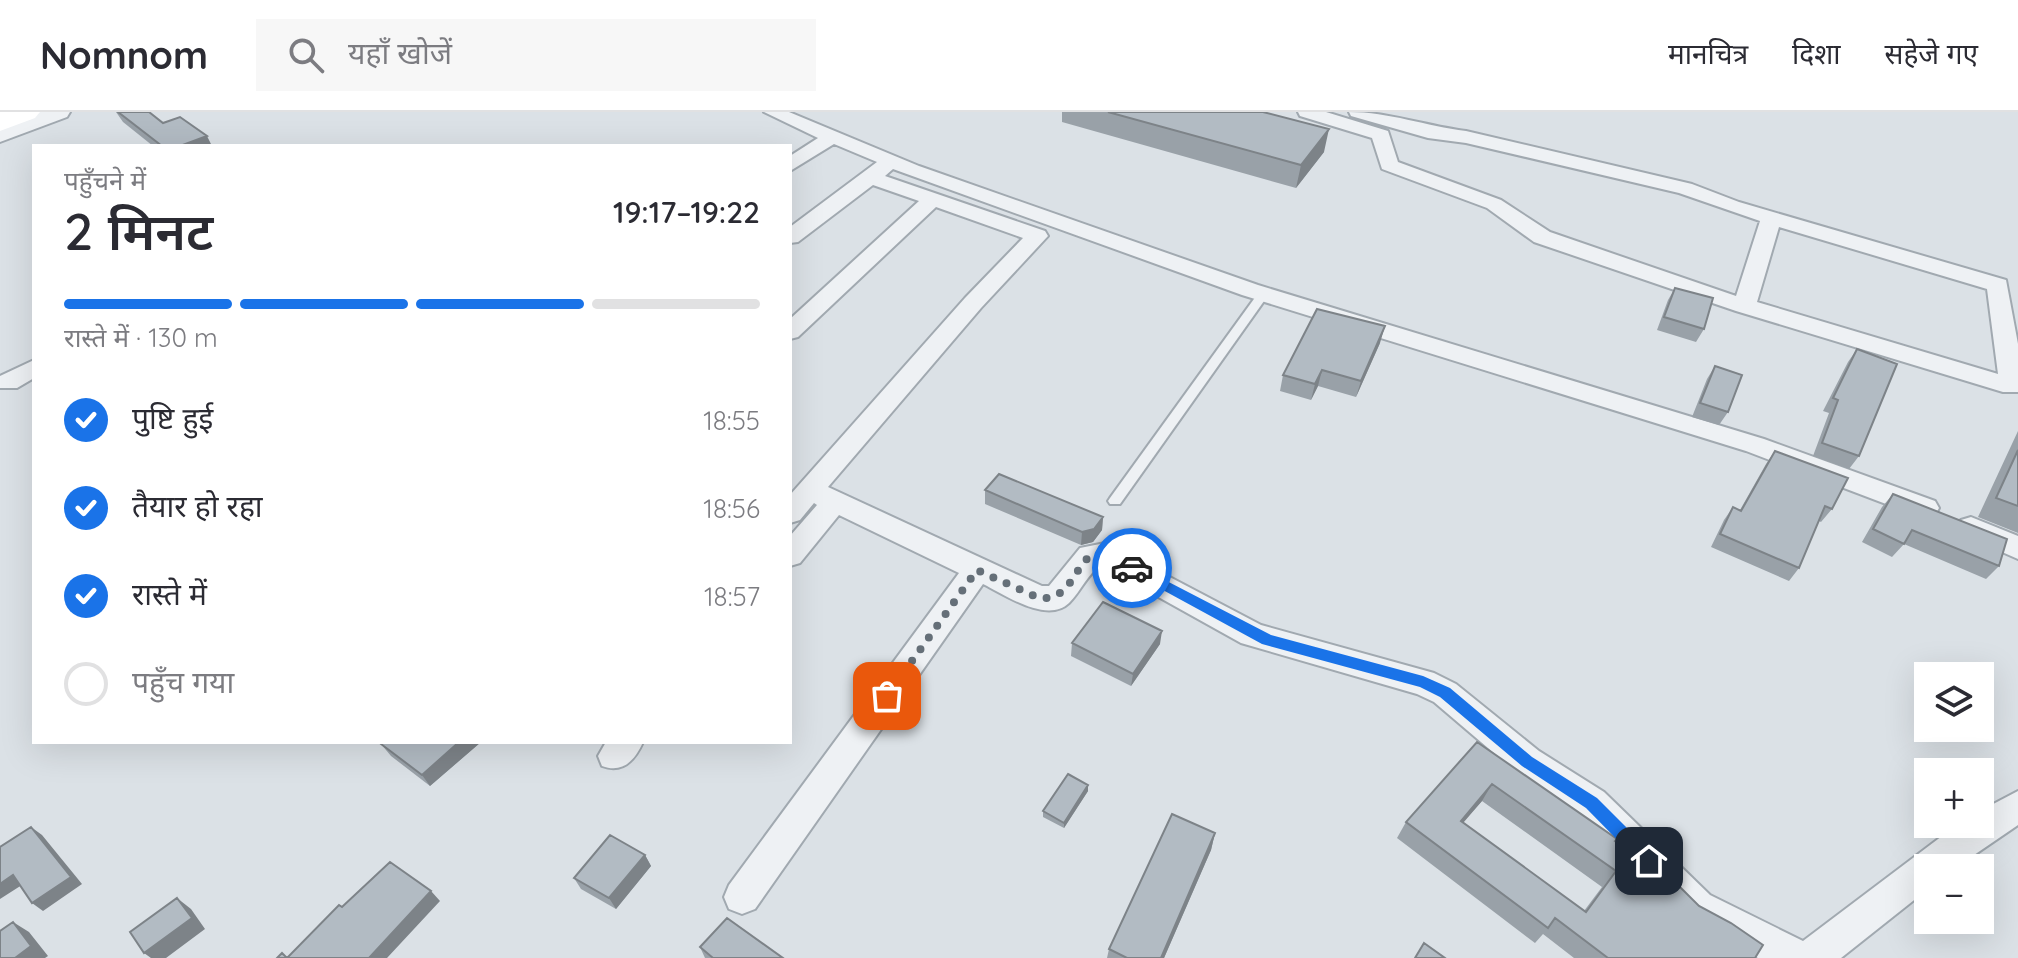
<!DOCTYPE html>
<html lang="hi">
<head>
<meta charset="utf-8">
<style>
	:root { --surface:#fff; --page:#f7f7f7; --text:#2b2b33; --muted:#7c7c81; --line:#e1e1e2; --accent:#1a73e8 }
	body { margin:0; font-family:Quicksand,"Noto Sans Devanagari",sans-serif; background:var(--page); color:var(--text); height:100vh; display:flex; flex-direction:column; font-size:30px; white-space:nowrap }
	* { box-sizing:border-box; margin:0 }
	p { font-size:26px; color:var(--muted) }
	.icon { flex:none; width:44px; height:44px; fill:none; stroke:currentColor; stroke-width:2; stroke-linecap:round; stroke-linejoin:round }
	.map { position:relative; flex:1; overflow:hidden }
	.panel { position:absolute; left:32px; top:32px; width:760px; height:600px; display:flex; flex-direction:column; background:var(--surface); border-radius:0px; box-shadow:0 8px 32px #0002 }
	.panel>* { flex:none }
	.controls { position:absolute; left:1914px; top:550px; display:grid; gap:16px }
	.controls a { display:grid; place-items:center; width:80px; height:80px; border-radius:0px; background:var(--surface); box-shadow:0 8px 32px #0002; font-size:40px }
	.pin { position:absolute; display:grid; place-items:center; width:68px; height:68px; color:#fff; margin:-34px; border-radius:16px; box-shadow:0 4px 12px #0006 }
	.courier { position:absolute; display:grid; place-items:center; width:80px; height:80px; margin:-40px; border:6px solid #1a73e8; border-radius:50%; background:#fff; color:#222; box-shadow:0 2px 10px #0007 }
	.head em { font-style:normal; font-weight:600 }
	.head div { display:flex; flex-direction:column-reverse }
	.head { display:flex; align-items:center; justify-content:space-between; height:136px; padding:0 32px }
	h1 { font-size:52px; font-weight:600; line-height:60px }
	.bar { display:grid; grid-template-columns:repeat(4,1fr); gap:12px 8px; align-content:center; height:96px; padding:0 32px }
	.bar i { height:10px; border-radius:6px; background:var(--line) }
	.bar .current { background:var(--accent) }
	.bar p { grid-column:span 4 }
	ol { padding:0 32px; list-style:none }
	li { display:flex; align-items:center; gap:24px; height:88px }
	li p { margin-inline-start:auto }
	li .icon { padding:8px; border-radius:50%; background:var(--accent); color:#fff; stroke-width:4 }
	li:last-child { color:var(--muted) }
	li i { width:44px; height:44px; border:4px solid var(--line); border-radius:50% }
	header { display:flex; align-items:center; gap:48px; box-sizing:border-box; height:112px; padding:0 40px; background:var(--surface); border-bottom:2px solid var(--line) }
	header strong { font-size:38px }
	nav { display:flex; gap:44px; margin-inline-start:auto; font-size:28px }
	.search { width:560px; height:72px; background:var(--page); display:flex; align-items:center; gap:20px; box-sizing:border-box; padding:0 28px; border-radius:0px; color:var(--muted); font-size:30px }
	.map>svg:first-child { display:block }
</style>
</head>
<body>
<header>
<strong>Nomnom</strong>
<div class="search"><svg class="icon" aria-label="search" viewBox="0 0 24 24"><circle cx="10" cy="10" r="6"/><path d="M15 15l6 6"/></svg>यहाँ खोजें</div>
<nav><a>मानचित्र</a><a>दिशा</a><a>सहेजे गए</a></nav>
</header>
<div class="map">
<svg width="2018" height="846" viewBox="0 0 2018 846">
	<rect width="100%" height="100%" fill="#dbe1e6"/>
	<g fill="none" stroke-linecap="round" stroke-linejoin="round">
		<g stroke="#a1a9b0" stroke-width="4">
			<path id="service" d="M1263,179L1269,182L1120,392H1110L1108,389L1110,386L1259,180Z"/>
		</g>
		<g stroke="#a1a9b0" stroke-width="4">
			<path id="minor" d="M764,0H789L919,54L1258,173L1764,327L1935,389L1939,396L1935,403L1925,406L1915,403L1746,339L1242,183L893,57L885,64L1045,119L1048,124L981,196L828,375L1042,474H1049L1080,436L1105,431L1261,513L1434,561L1456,572L1539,639L1604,680L1710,783L1803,829L1950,718L1959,712H1980V699L2018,679V713L1955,756H1928V777L1841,846H1758L1684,807L1580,702L1515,659L1434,590L1417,582L1241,531L1101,453C1088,461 1081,479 1069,491C1047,512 1005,483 983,472L755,797L742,802L729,797L724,785L729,773L959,461L839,403L800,451L790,454V424L817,393L814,391L800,408L790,411V383L965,186L1023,126L936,95L798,225L790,227V207L919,89L873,73L798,130L790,131V115L877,50L834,32L790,59V44L818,26Z
				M1298,0H1326L1388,19L1398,50L1501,88L1550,120L1736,184L1760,109L1679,81L1466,31L1428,26L1351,4L1349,0C1389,0 1426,14 1466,19L1692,72L1739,90L2006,168L2018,232V280H2003L1736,199L1534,130L1487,96L1382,57L1372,26L1300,4ZM1779,115L1987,177L1998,262L1757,190Z
				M34,248V266L17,276H0V264Z
				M1971,405L2018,424V447L1961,422L1957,415L1961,408Z
				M606,630H643C635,648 623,662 602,654L598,644Z"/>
		</g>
		<g stroke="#a1a9b0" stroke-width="4">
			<path id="tertiary" d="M39,0H70L67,5L0,30V15Z"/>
		</g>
		<g stroke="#82919d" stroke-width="4">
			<path id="trunk" d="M0,0H40L35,6L0,19Z"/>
		</g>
		<use href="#service" fill="#eef1f4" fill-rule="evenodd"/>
		<use href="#minor" fill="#eef1f4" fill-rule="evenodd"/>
		<use href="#tertiary" fill="#eef1f4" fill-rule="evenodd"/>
		<use href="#trunk" fill="#fff" fill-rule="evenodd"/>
	</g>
	<path fill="#99a1a8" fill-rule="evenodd" d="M116,0H149L163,11L212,34H153L123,10Z
		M1062,0H1263L1324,40L1296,76L1062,10Z
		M1675,176L1704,217L1696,230L1657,218L1668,188Z
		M1380,231L1356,285L1318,274L1311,288L1280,279L1283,263Z
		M1857,237L1859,344L1849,357L1813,344L1829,301L1823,299L1848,250Z
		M1715,254L1728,300L1719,313L1692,305L1707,267Z
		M2018,319V421L1978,405Z
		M1775,339L1832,397L1821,410L1819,409L1799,456L1789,469L1711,435L1724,408L1733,395L1740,398L1766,352Z
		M985,378L1103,405L1102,418L1093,430L1081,433L985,392Z
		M1893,382L1999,454L1986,467L1904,432L1892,445L1862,430L1882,395Z
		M1072,531L1160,532L1131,574L1071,544Z
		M481,630L430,674L391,644L381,632Z
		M1477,630L1615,729L1699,794L1755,846H1574L1543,822L1535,831L1397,726L1406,710ZM1482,689L1602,775L1584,799L1463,710Z
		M1088,673V679L1064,716L1043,705V699Z
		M1215,721L1211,738L1164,846H1107L1109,837Z
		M645,743L651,754L616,797L581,777L574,766Z
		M700,835L783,846H705Z"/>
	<path fill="#7d8388" d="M1329,17L1324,40L1296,76L1301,53Z
		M207,24L212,34H180Z
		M1385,214L1380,231L1356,285L1361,269Z
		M1322,258L1318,274L1311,288L1315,272Z
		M1103,405L1102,418L1093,430L1081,433L1082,420Z
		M1162,519L1160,532L1131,574L1133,562Z
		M459,630H481L430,674L422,663Z
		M1492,672L1482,689L1451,725L1461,709Z
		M1088,673V679L1064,716V711Z
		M31,715L42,723L82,772L43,799L32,791Z
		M1215,721L1211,738L1164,846H1161Z
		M645,743L651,754L616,797L609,786Z
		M13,763L25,771L0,787V772Z
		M431,779L440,789L387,846H369Z
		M177,786L191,797L205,817L166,846H151L144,841Z
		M13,810L29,820L48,844L45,846H15Z"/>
	<path fill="#b2bbc3" stroke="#7d8388" stroke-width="2" fill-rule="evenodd" d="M118,0H149L163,11L180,5L207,24L180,34H162Z
		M1108,0H1263L1329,17L1301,53Z
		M1675,176L1713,186L1704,217L1664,205Z
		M1317,197L1385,214L1361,269L1322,258L1315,272L1283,263Z
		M1857,237L1897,252L1859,344L1822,331L1838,288L1833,286Z
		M1715,254L1742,263L1728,300L1700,291Z
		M2018,338V394L1996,386Z
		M1775,339L1848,366L1832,397L1825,394L1799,456L1720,422L1733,395L1741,399Z
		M999,362L1103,405L1094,417L1082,420L985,378Z
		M1893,382L2007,427L1999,454L1912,418L1904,432L1873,417Z
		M1103,490L1162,519L1133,562L1072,531Z
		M383,630H459L422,663L381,632Z
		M1477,630L1617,727L1615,729L1679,774L1699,794L1731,811L1763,833L1755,846H1608L1555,806L1548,816L1406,710ZM1492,672L1616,759L1586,800L1461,709Z
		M1068,662L1088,673L1064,711L1043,699Z
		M1172,702L1215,721L1161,846H1127L1109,837Z
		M31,715L71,765L32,791L13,763L0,772V735Z
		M610,723L645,743L609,786L574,766Z
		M390,750L431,779L369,846H287L339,793L342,795Z
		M177,786L192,806L144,841L130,820Z
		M727,806L783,846H713L700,835Z
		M13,810L31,834L15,846H0V819Z
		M1424,831L1445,846H1415Z
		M282,841L287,846H277Z"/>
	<path fill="#1a73e8" d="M1132,451L1271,523L1423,564L1450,576L1532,645L1597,686L1654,743V754H1643L1586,696L1522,654L1440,585L1420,575L1262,532L1128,459L1126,456Z"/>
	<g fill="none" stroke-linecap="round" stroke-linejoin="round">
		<path stroke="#656f78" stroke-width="8" stroke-dasharray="0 14.4" d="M887,584L977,458L1039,486C1077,490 1075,437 1103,442C1113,443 1124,451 1132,456"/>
	</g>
</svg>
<div class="controls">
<a><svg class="icon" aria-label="layers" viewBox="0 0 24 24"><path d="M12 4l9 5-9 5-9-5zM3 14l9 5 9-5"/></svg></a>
<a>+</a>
<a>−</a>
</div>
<div class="pin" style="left:887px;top:584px;background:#ea580c"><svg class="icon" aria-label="bag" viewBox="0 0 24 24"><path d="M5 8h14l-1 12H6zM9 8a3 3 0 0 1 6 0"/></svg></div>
<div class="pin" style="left:1649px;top:749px;background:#1f2937"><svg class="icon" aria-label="home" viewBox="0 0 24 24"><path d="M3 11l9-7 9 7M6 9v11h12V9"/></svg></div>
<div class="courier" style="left:1132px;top:456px"><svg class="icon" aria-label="car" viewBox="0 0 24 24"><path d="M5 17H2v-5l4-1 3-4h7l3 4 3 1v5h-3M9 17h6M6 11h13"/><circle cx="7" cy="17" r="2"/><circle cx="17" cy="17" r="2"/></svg></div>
<section class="panel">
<div class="head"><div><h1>2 मिनट</h1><p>पहुँचने में</p></div><em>19:17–19:22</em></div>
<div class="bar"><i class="current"></i><i class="current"></i><i class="current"></i><i></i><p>रास्ते में · 130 m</p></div>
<ol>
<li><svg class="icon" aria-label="check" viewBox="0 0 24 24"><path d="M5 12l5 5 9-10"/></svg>पुष्टि हुई<p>18:55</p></li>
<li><svg class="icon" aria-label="check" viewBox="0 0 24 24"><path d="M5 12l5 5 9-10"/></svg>तैयार हो रहा<p>18:56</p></li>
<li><svg class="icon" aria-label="check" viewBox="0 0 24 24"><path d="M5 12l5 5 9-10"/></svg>रास्ते में<p>18:57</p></li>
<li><i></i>पहुँच गया</li>
</ol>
</section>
</div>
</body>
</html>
